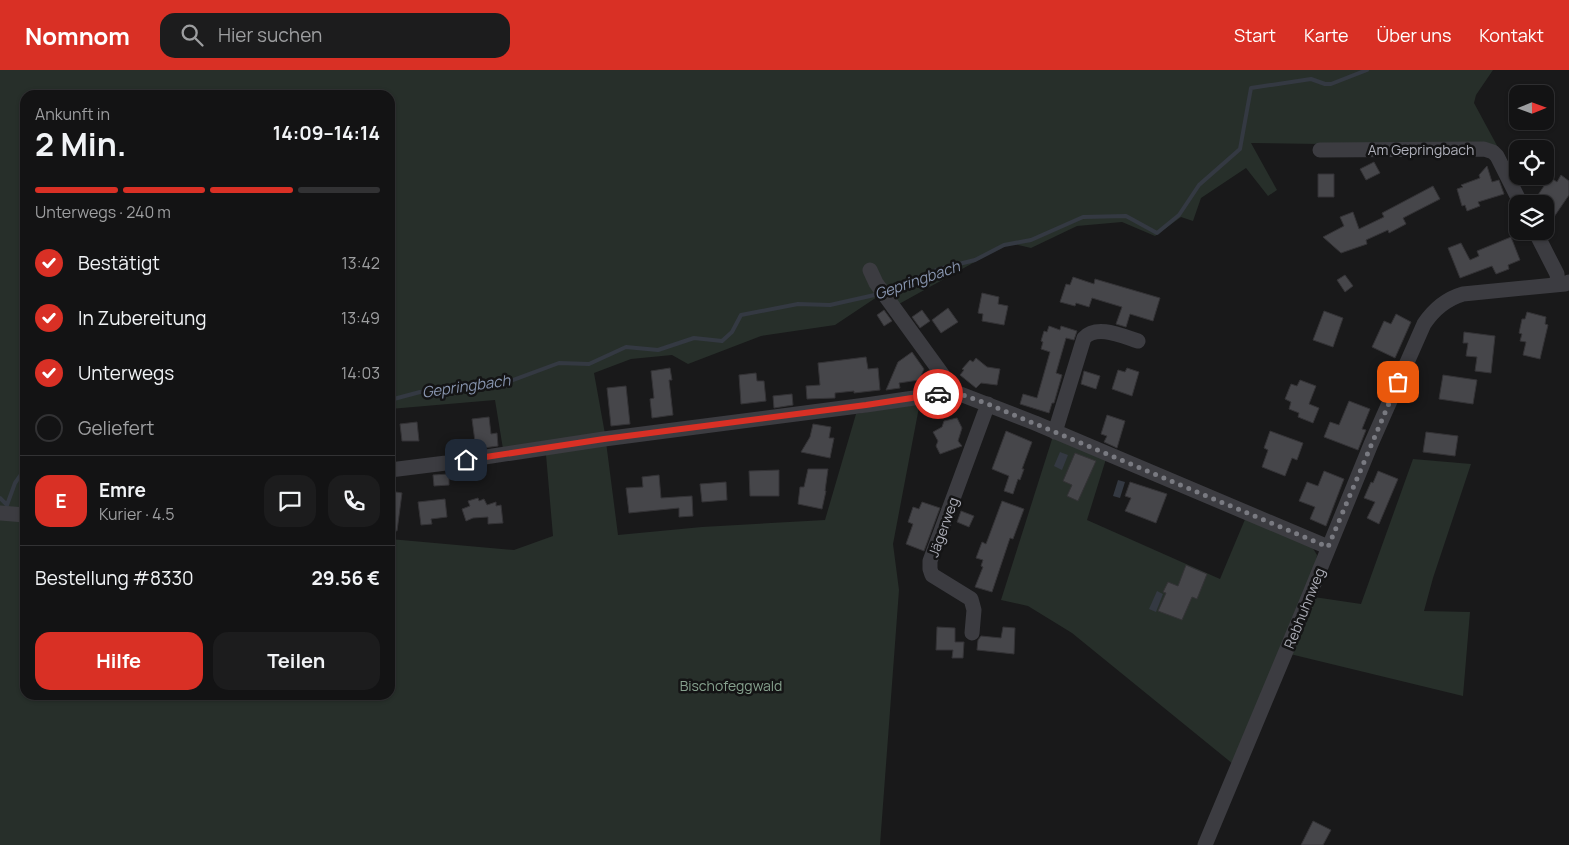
<!DOCTYPE html>
<html lang="de">
<head>
<meta charset="utf-8">
<style>
	:root { --surface:#131314; --page:#1c1c1d; --text:#f1f3f6; --muted:#9d9ea0; --line:#323234; --accent:#d93025 }
	body { margin:0; font-family:Manrope,sans-serif; background:var(--page); color:var(--text); height:100vh; display:flex; flex-direction:column; font-size:19px; white-space:nowrap }
	* { box-sizing:border-box; margin:0 }
	p { font-size:16px; color:var(--muted) }
	.icon { flex:none; width:28px; height:28px; fill:none; stroke:currentColor; stroke-width:2; stroke-linecap:round; stroke-linejoin:round }
	.map { position:relative; flex:1; overflow:hidden }
	.drawer { position:absolute; left:20px; top:20px; width:375px; height:610px; display:flex; flex-direction:column; background:var(--surface); border-radius:15px; box-shadow:0 1px 4px #0004,0 0 0 1px var(--line) }
	.drawer>* { flex:none }
	.needle { width:32px; rotate:89deg }
	.buttons { position:absolute; left:1509px; top:15px; display:grid; gap:10px }
	.buttons a { display:grid; place-items:center; width:45px; height:45px; border-radius:10px; background:var(--surface); box-shadow:0 1px 4px #0004,0 0 0 1px var(--line); font-size:25px }
	.pin { position:absolute; display:grid; place-items:center; width:42px; height:42px; color:#fff; margin:-21px; border-radius:10px; box-shadow:0 2px 8px #0006 }
	.courier { position:absolute; display:grid; place-items:center; width:50px; height:50px; margin:-25px; border:4px solid #d93025; border-radius:50%; background:#fff; color:#222; box-shadow:0 1px 6px #0007 }
	.headline em { font-style:normal; font-weight:700 }
	.headline div { display:flex; flex-direction:column-reverse }
	.headline { display:flex; align-items:center; justify-content:space-between; height:85px; padding:0 15px }
	h1 { font-size:32px; font-weight:700; line-height:38px }
	.bar { display:grid; grid-template-columns:repeat(4,1fr); gap:8px 5px; align-content:center; height:60px; padding:0 15px }
	.bar i { height:6px; border-radius:4px; background:var(--line) }
	.bar .active { background:var(--accent) }
	.bar p { grid-column:span 4 }
	.line { display:flex; align-items:center; gap:12px; padding:0 15px; border-top:1px solid var(--line) }
	.line div { flex:1 }
	.round { display:grid; place-items:center; flex:none; width:52px; height:52px; border-radius:15px; background:var(--page) }
	ol { padding:0 15px; list-style:none }
	li { display:flex; align-items:center; gap:15px; height:55px }
	li p { margin-inline-start:auto }
	li .icon { padding:5px; border-radius:50%; background:var(--accent); color:#fff; stroke-width:4 }
	li:last-child { color:var(--muted) }
	li i { width:28px; height:28px; border:2px solid var(--line); border-radius:50% }
	.primary-button { display:flex; gap:10px; margin-top:auto; padding:10px 15px }
	.primary-button a { flex:1; height:58px; border-radius:15px; background:var(--accent); color:#fff; font-size:20px; font-weight:700; line-height:58px; text-align:center }
	.primary-button a+a { background:var(--page); color:var(--text) }
	header { display:flex; align-items:center; gap:30px; box-sizing:border-box; height:70px; padding:0 25px; background:var(--accent); color:#fff }
	header strong { font-size:24px }
	nav { display:flex; gap:28px; margin-inline-start:auto; font-size:18px }
	.search { width:350px; height:45px; background:var(--page); display:flex; align-items:center; gap:12px; box-sizing:border-box; padding:0 18px; border-radius:15px; color:var(--muted); font-size:19px }
	.map>svg:first-child { display:block }
</style>
</head>
<body>
<header>
<strong>Nomnom</strong>
<div class="search"><svg class="icon" aria-label="search" viewBox="0 0 24 24"><circle cx="10" cy="10" r="6"/><path d="M15 15l6 6"/></svg>Hier suchen</div>
<nav><a>Start</a><a>Karte</a><a>Über uns</a><a>Kontakt</a></nav>
</header>
<div class="map">
<svg width="1569" height="775" viewBox="0 0 1569 775">
	<rect width="100%" height="100%" fill="#19191a"/>
	<path fill="#272f2a" fill-rule="evenodd" d="M0,0H1493L1476,25L1474,33L1501,83L1320,74L1251,73L1277,120L1268,126L1246,98L1201,128L1193,151L1181,147L1155,166L1122,152L1077,156L1031,178L1009,173L899,234L889,219L835,255L761,266L688,294L672,285L631,289L594,303L605,364L618,465L702,457L825,450L856,344L920,332L893,474L899,520L880,775H0ZM25,25H390V339L495,330L503,379L545,373L553,466L514,480L390,469V625H25Z
		M1053,366L1106,389L1087,450L1220,509L1246,447L1311,475L1317,485L1316,493L1233,694L1072,563L1028,536L1001,530Z
		M1413,389L1471,394L1433,508L1424,541L1470,542L1463,626L1290,584L1314,527L1361,534Z"/>
	<path fill="#343942" d="M1060,382L1068,385L1062,400L1054,396Z
		M1118,410L1125,412L1120,428L1113,426Z
		M1157,521L1163,524L1156,542L1149,539Z"/>
	<g fill="none" stroke-linecap="round" stroke-linejoin="round">
		<path stroke="#343942" stroke-width="4" d="M886,222L892,220L895,216L939,199L975,190L1004,175L1031,170L1083,147L1126,146L1157,163L1179,145L1199,115L1240,79L1251,18L1311,9L1325,14H1331L1367,0
			M390,330L420,322L508,312L559,293L589,294L626,277L658,280L694,268L722,271L732,262L741,245L798,234L830,235L879,224
			M0,428L7,435L15,413L25,399"/>
	</g>
	<path fill="#46464a" stroke="#343336" d="M1374,92L1380,103L1366,110L1360,99Z
		M1487,96L1492,112L1499,110L1504,124L1478,132L1480,136L1467,141L1465,135L1462,136L1457,119L1463,117L1461,115L1480,108L1479,105Z
		M1318,104H1334V127H1318Z
		M1561,105L1569,111V125L1545,160V141L1550,134L1538,125L1550,107L1557,112Z
		M1433,116L1440,129L1403,148L1406,154L1389,163L1388,160L1366,170L1367,174L1341,183L1323,167L1344,156L1340,147L1353,142L1359,159L1384,147L1382,143Z
		M1511,167L1520,190L1508,195L1509,199L1496,204L1492,196L1460,208L1448,178L1461,173L1470,190L1479,186L1477,181Z
		M1345,205L1353,216L1345,222L1337,210Z
		M1073,207L1094,214L1095,209L1160,228L1153,251L1130,244L1126,257L1116,254L1122,237L1092,228L1089,237L1076,233L1075,236L1060,232L1066,214L1070,215Z
		M982,223L999,227L998,234L1008,236L1004,255L982,251L983,244L978,243Z
		M948,238L958,252L941,263L932,250Z
		M884,240L892,251L884,256L877,245Z
		M922,240L930,251L920,258L912,247Z
		M1324,241L1343,248L1333,277L1313,270Z
		M1527,242L1546,247L1545,254L1548,255L1540,289L1523,285L1526,272L1520,271L1522,264L1519,263L1522,249H1525Z
		M1396,244L1411,252L1395,288L1372,277L1384,251L1391,254Z
		M1049,256L1060,260L1061,256L1077,261L1074,270L1066,268L1056,303L1062,305L1054,333H1052L1049,343L1020,334L1023,324L1037,328L1050,282L1041,279L1043,272L1041,271L1044,261L1047,262Z
		M1464,262L1495,266L1491,303L1475,301L1477,287L1466,286L1468,273H1463Z
		M912,282L924,299L919,310L899,313L900,318L886,320L898,292Z
		M866,287L868,299L878,298L880,320L854,323V321L835,323V328L807,329L806,316L820,315L818,293Z
		M976,288L987,297L1000,299L997,315L981,313L976,318L960,305L964,300L962,299L970,290L973,292Z
		M670,298L672,310H669L673,345L652,348L650,329L654,328L651,301Z
		M1127,298L1139,302L1132,326L1112,319L1118,300L1125,302Z
		M1084,301L1100,306L1096,319L1081,314Z
		M756,303L757,311H764L766,331L741,334L739,305Z
		M1443,305L1477,310L1473,334L1439,329Z
		M1300,310L1316,316L1309,334L1319,338L1313,353L1298,347L1299,343L1289,339L1291,332L1285,329L1291,314L1297,316Z
		M626,316L630,354L611,356L607,318Z
		M792,324L793,335L774,338L773,326Z
		M1349,331L1370,339L1362,359L1366,360L1358,380L1324,367L1330,352L1339,355Z
		M1107,345L1125,351L1117,378L1104,372L1107,366L1101,364Z
		M489,347L491,364L497,363L498,376L476,379L472,349Z
		M957,348L962,358L958,371L962,376L940,384L936,376L938,371L933,362L942,357L944,351Z
		M417,352L419,371H402L400,354Z
		M813,354L831,357L829,368H834L830,388L801,382L810,367Z
		M1006,361L1032,372L1022,399H1024L1020,410L1018,409L1013,424L1004,421L1009,406L992,399Z
		M1270,361L1303,373L1297,390L1292,388L1285,406L1262,397L1268,380L1264,378Z
		M1426,362L1458,366L1455,386L1423,382Z
		M1075,383L1096,391L1078,431L1067,426L1072,415L1063,411Z
		M808,399H828L825,421H826L822,439L798,434L800,417H804Z
		M779,400V426H750L749,401Z
		M1324,401L1344,409L1326,456L1310,449L1315,437L1299,431L1307,412L1318,416Z
		M1378,401L1398,409L1379,454L1367,448L1375,432L1364,428L1371,412L1373,413Z
		M449,404V415L434,416L433,405Z
		M659,405L661,428L692,426L693,446L679,447V438L629,443L626,418L643,417L642,407Z
		M726,412L727,430L702,432L700,414Z
		M1130,412L1167,424L1156,453L1125,441L1131,428L1125,426Z
		M390,421L402,423L397,461L390,460Z
		M478,428L479,431L484,429L487,435L496,432V436L501,435L503,453L488,454V447L473,448L466,451L462,439L470,436L468,431Z
		M445,429L447,447L431,449L432,454L421,455L418,432Z
		M1002,431L1024,439L1013,469L1010,468L992,522L975,517L983,497L981,496L983,490L976,488L982,472L986,474Z
		M922,432L940,438L924,481L906,474L913,454L908,452L913,437L919,439Z
		M961,441L974,446L969,457L957,452Z
		M1186,495L1207,504L1197,529L1192,527L1182,550L1158,541L1166,523L1163,522L1168,512L1178,516Z
		M937,557L955,558V572H964L963,588H952L953,580H936Z
		M1003,557L1015,558L1014,584L977,580L978,570L981,566L1001,568Z
		M1313,751L1331,760L1323,775H1301Z"/>
	<g fill="none" stroke-linecap="round" stroke-linejoin="round">
		<path stroke="#3c3c41" stroke-width="15" d="M1320,80L1484,79L1493,82L1497,86L1521,134
			M1535,161L1557,204L1558,214
			M870,200L876,213L955,322
			M1055,362L1084,268C1097,254 1122,266 1138,271
			M390,400L446,393L604,369L866,335L955,322L1035,353L1328,477
			M0,443L25,445
			M972,563L974,540L971,529L932,505L930,499V491L988,334
			M1205,775L1309,526L1371,374L1424,254C1434,239 1446,229 1463,224L1565,214L1569,212"/>
	</g>
	<g fill="none" stroke-linecap="round" stroke-linejoin="round">
		<path stroke="#797a81" stroke-width="5" stroke-dasharray="0 9" d="M938,324L955,322L988,334L1328,477L1398,312"/>
		<path stroke="#d93025" stroke-width="6" d="M466,390L604,369L866,335L938,324"/>
	</g>
	<g text-anchor="middle" dominant-baseline="central" stroke-width="5" stroke-linejoin="round" paint-order="stroke">
		<g font-size="14" fill="#adaeb8" stroke="#141415">
			<text x="1421" y="79">Am Gepringbach</text>
			<text transform="translate(943 457) rotate(-70)">Jägerweg</text>
			<text transform="translate(1304 538) rotate(-68)">Rebhuhnweg</text>
		</g>
		<g font-size="14" fill="#86a18e" stroke="#141415">
			<text x="731" y="615">Bischofeggwald</text>
		</g>
		<g font-size="15" font-style="italic" fill="#8895af" stroke="#141415">
			<text transform="translate(917 210) rotate(-19)">Gepringbach</text>
			<text transform="translate(466 316) rotate(-8)">Gepringbach</text>
		</g>
	</g>
</svg>
<div class="buttons">
<a><svg class="needle" viewBox="-14 -14 28 28"><path d="M0-13l5 13h-10z" fill="#e53935"/><path d="M0 13l5-13h-10z" fill="#9d9ea0"/></svg></a>
<a><svg class="icon" aria-label="locate" viewBox="0 0 24 24"><circle cx="12" cy="12" r="6"/><path d="M12 2v4M12 18v4M2 12h4M18 12h4"/></svg></a>
<a><svg class="icon" aria-label="layers" viewBox="0 0 24 24"><path d="M12 4l9 5-9 5-9-5zM3 14l9 5 9-5"/></svg></a>
</div>
<div class="pin" style="left:1398px;top:312px;background:#ea580c"><svg class="icon" aria-label="bag" viewBox="0 0 24 24"><path d="M5 8h14l-1 12H6zM9 8a3 3 0 0 1 6 0"/></svg></div>
<div class="pin" style="left:466px;top:390px;background:#1f2937"><svg class="icon" aria-label="home" viewBox="0 0 24 24"><path d="M3 11l9-7 9 7M6 9v11h12V9"/></svg></div>
<div class="courier" style="left:938px;top:324px"><svg class="icon" aria-label="car" viewBox="0 0 24 24"><path d="M5 17H2v-5l4-1 3-4h7l3 4 3 1v5h-3M9 17h6M6 11h13"/><circle cx="7" cy="17" r="2"/><circle cx="17" cy="17" r="2"/></svg></div>
<section class="drawer">
<div class="headline"><div><h1>2 Min.</h1><p>Ankunft in</p></div><em>14:09–14:14</em></div>
<div class="bar"><i class="active"></i><i class="active"></i><i class="active"></i><i></i><p>Unterwegs · 240 m</p></div>
<ol>
<li><svg class="icon" aria-label="check" viewBox="0 0 24 24"><path d="M5 12l5 5 9-10"/></svg>Bestätigt<p>13:42</p></li>
<li><svg class="icon" aria-label="check" viewBox="0 0 24 24"><path d="M5 12l5 5 9-10"/></svg>In Zubereitung<p>13:49</p></li>
<li><svg class="icon" aria-label="check" viewBox="0 0 24 24"><path d="M5 12l5 5 9-10"/></svg>Unterwegs<p>14:03</p></li>
<li><i></i>Geliefert</li>
</ol>
<div class="line" style="height:90px"><b class="round" style="background:var(--accent);color:#fff">E</b><div><b>Emre</b><p>Kurier · 4.5</p></div><a class="round"><svg class="icon" aria-label="chat" viewBox="0 0 24 24"><path d="M4 5h16v11H9l-5 4z"/></svg></a><a class="round"><svg class="icon" aria-label="phone" viewBox="0 0 24 24"><path d="M5 4h4l2 5-3 2q2 4 5 5l2-3 5 2v4C11 20 4 13 5 4z"/></svg></a></div>
<div class="line" style="height:65px"><div>Bestellung #8330</div><b>29.56 €</b></div>
<div class="primary-button"><a>Hilfe</a><a>Teilen</a></div>
</section>
</div>
</body>
</html>
